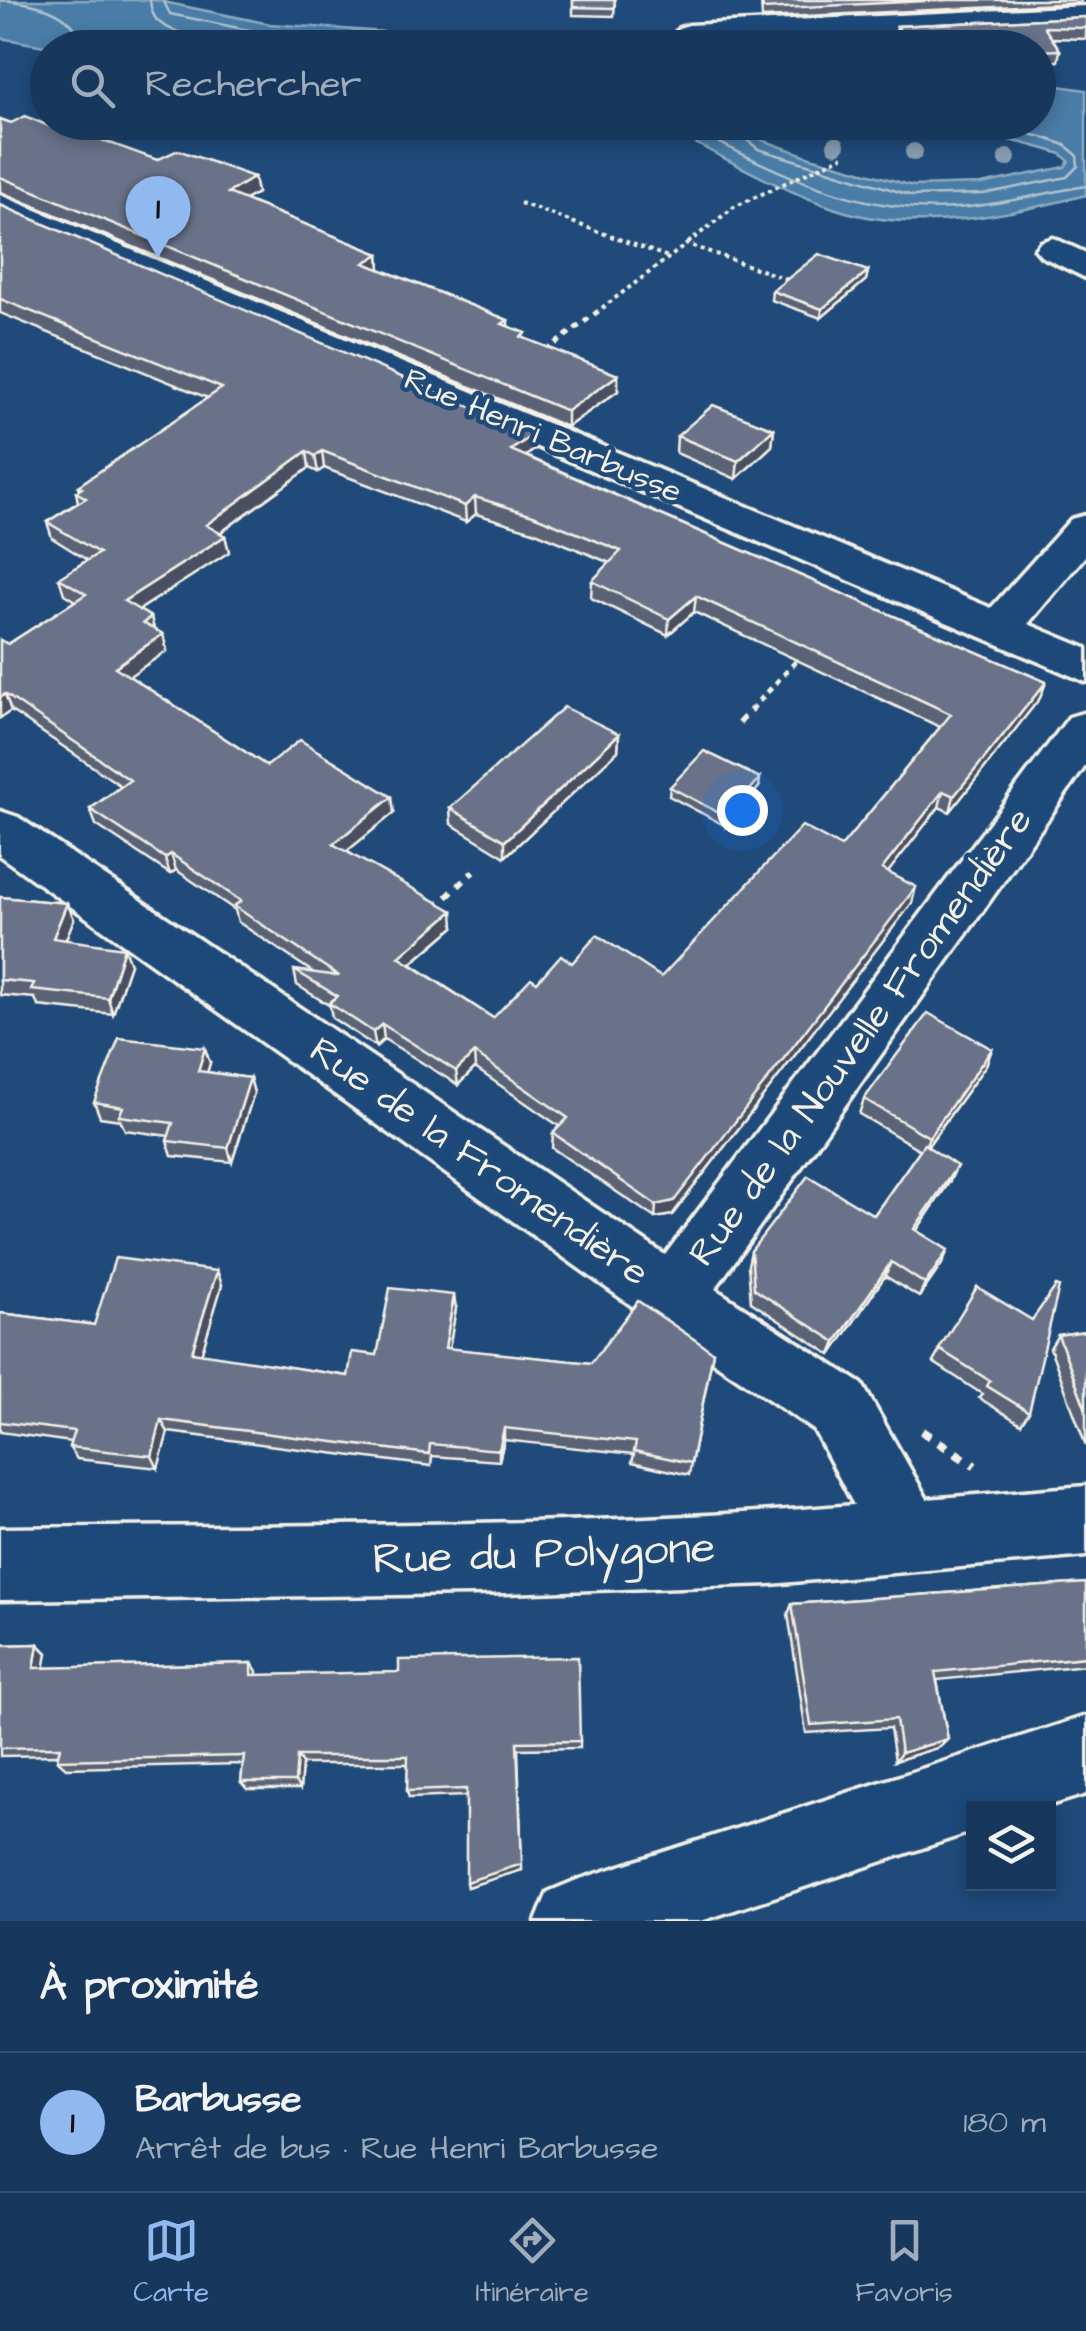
<!DOCTYPE html>
<html lang="fr">
<head>
<meta charset="utf-8">
<style>
  :root { --surface:#17385c; --page:#244365; --text:#f1f3f6; --muted:#9eacbb; --line:#365272; --accent:#90b9f0 }
  body { margin:0; font-family:"Architects Daughter",sans-serif; background:var(--page); color:var(--text) }
  .controls { position:absolute; right:30px; bottom:30px; display:grid; overflow:hidden; border-radius:0px; box-shadow:0 5px 15px #0003 }
  .controls button { width:90px; height:90px; display:grid; place-items:center; padding:0; border:0; border-bottom:2px solid var(--line); background:var(--surface); color:var(--text); font:50px sans-serif }
  .you { position:absolute; left:742px; top:810px; width:35px; height:35px; margin:-25px; border:8px solid #fff; border-radius:50%; background:#1a73e8; box-shadow:0 0 0 15px #1a73e833 }
  .badge { display:grid; place-items:center; width:65px; height:65px; border-radius:50%; background:var(--accent); color:#111; font-size:32px; font-weight:700 }
  .pin { position:absolute; translate:-50% -82px; filter:drop-shadow(0 2px 5px #0008) }
  .pin::after { content:''; position:absolute; top:52px; width:35px; height:30px; background:inherit; clip-path:polygon(0 0,100% 0,50% 100%) }
  .list { margin:0; padding:0; list-style:none }
  h2 { display:flex; justify-content:space-between; align-items:center; height:130px; margin:0; padding:0 40px; font-size:42px }
  h2 small { font-size:32px; font-weight:400; color:var(--muted) }
  .list li { display:grid; grid-template-columns:65px 1fr auto; gap:30px; align-items:center; box-sizing:border-box; height:140px; padding:0 40px; border-top:2px solid var(--line) }
  .list b { display:block; font-size:38px; white-space:nowrap }
  .list p { margin:0; font-size:32px; white-space:nowrap; color:var(--muted) }
  .list em { font-size:32px; font-style:normal; color:var(--muted) }
  .icon { flex:none; width:55px; height:55px; fill:none; stroke:currentColor; stroke-width:2; stroke-linecap:round; stroke-linejoin:round }
  .map { position:relative; flex:none; width:1086px; height:1921px; overflow:hidden }
  .search { position:absolute; background:var(--surface); box-shadow:0 5px 15px #0003; left:30px; right:30px; top:30px; height:110px; display:flex; align-items:center; gap:25px; box-sizing:border-box; padding:0 35px; border-radius:55px; color:var(--muted); font-size:38px }
  .sheet { height:270px; background:var(--surface) }
  nav { display:flex; justify-content:space-around; align-items:center; box-sizing:border-box; height:140px; border-top:2px solid var(--line); background:var(--surface); font-size:28px; color:var(--muted) }
  nav a { display:grid; justify-items:center; gap:5px }
  nav .on { color:var(--accent) }
  .map>svg:first-child { display:block }
  .water { fill:#497ca6; stroke:#8dabc0; stroke-width:2.5 }
  .lines { fill:none; stroke-linecap:round; stroke-linejoin:round }
  .shore { stroke:#b0c2ce; stroke-width:2.5 }
  .minor-casing { stroke:#f4f1e8; stroke-width:7 }
  .path-far3 { stroke:#f4f1e8; stroke-width:4; stroke-dasharray:4 4; stroke-linecap:butt }
  .path-far2 { stroke:#f4f1e8; stroke-width:5; stroke-dasharray:6 6; stroke-linecap:butt }
  .path-far1 { stroke:#f4f1e8; stroke-width:6; stroke-dasharray:8 8; stroke-linecap:butt }
  .path { stroke:#f4f1e8; stroke-width:9; stroke-dasharray:10 10; stroke-linecap:butt }
  .minor { fill:#1f4a7a; fill-rule:evenodd }
  .tree { fill:#869caf }
  .wall { fill:#5a6276; stroke:#f4f1e8; stroke-width:2.5; fill-rule:evenodd }
  .shaded-wall { fill:#4a5060; stroke:#f4f1e8; stroke-width:2.5 }
  .building { fill:#697289; stroke:#f4f1e8; stroke-width:2.5; fill-rule:evenodd }
  .labels { text-anchor:middle; dominant-baseline:central; stroke-width:9; stroke-linejoin:round; paint-order:stroke }
  .far-street-label { font-size:32px; fill:#f4f1e8; stroke:#1f4a7a }
  .street-label { font-size:38px; fill:#f4f1e8; stroke:#1f4a7a }
  .near-street-label { font-size:45px; fill:#f4f1e8; stroke:#1f4a7a }
</style>
</head>
<body>
<div class="map">
<svg width="1086" height="1921" viewBox="0 0 1086 1921">
  <rect width="100%" height="100%" fill="#1f4a7a"/>
  <filter id="ink" filterUnits="userSpaceOnUse"><feTurbulence type="fractalNoise" baseFrequency=".01" numOctaves="2"/><feDisplacementMap in="SourceGraphic" scale="20" xChannelSelector="R" yChannelSelector="G"/><feConvolveMatrix kernelMatrix="1 2 1 2 8 2 1 2 1" color-interpolation-filters="sRGB"/></filter>
  <g filter="url(#ink)">
    <!-- water -->
    <g class="water">
      <polygon points="0,0 154,0 270,24 603,47 50,47 0,38"/>
      <path d="M 1039,83 L 1086,90 L 1086,195 C 1009,215 914,235 836,209 C 774,188 715,152 656,123 L 838,123 L 764,124 L 754,132 L 762,140 L 807,156 L 913,186 L 981,184 L 1065,167 L 1069,161 L 1061,154 C 1006,136 951,129 893,123 L 1038,122 Z"/>
    </g>
    <g class="lines">
      <!-- shore -->
      <g class="shore">
        <path d="M 0,0 C 36,3 73,9 85,48"/>
        <path d="M 150,0 C 151,8 152,16 159,22 C 183,42 254,45 286,48"/>
        <polyline points="163,0 170,14 268,34 423,48"/>
        <path d="M 679,122 C 769,168 852,215 956,208 C 1001,205 1042,193 1086,186"/>
        <polyline points="747,122 746,139 758,149 913,196 983,194 1067,177 1078,166 1077,155 1065,145 1042,137 979,122"/>
      </g>
      <!-- minor casing -->
      <g class="minor-casing">
        <g id="minor">
          <polygon points="1086,6 1086,24 689,43 679,40 675,34 679,28 689,25"/>
          <polygon points="0,195 991,608 1071,519 1086,515 1086,555 1028,624 1086,648 1086,682 0,217"/>
          <polygon points="1053,238 1086,253 1086,278 1041,256 1035,249 1041,242"/>
          <path d="M 1086,712 L 1086,765 L 715,1289 L 862,1384 L 927,1499 L 1086,1486 L 1086,1556 L 770,1584 L 474,1594 L 0,1600 L 0,1528 C 284,1524 570,1529 854,1505 L 814,1430 L 649,1318 L 0,856 L 0,811 L 18,817 L 665,1255 L 1069,717 Z"/>
          <polygon points="1086,1716 1086,1794 1041,1808 974,1808 974,1831 701,1921 536,1921 548,1892 577,1880"/>
        </g>
      </g>
      <!-- path-far3 -->
      <g class="path-far3">
        <polyline points="520,203 668,257"/>
        <polyline points="688,243 734,207 843,156"/>
        <polyline points="602,308 687,244 795,282"/>
      </g>
      <!-- path-far2 -->
      <g class="path-far2">
        <polyline points="546,351 605,306"/>
        <polyline points="751,710 800,657"/>
      </g>
      <!-- path-far1 -->
      <g class="path-far1">
        <polyline points="739,723 753,708"/>
        <polyline points="435,908 474,871"/>
      </g>
      <!-- path -->
      <polyline class="path" points="922,1431 975,1466"/>
      <!-- minor -->
      <use href="#minor" class="minor"/>
    </g>
    <!-- trees -->
    <g class="tree">
      <circle cx="836" cy="145" r="9"/>
      <circle cx="914" cy="152" r="9"/>
      <circle cx="1007" cy="158" r="9"/>
    </g>
    <!-- wall -->
    <g class="wall">
      <polygon points="573,0 615,0 614,16 573,15"/>
      <polygon points="761,0 1081,0 1080,3 762,18"/>
      <polygon points="1086,17 1086,39 1052,38 1060,50 1058,61 1038,62 1038,48 946,44 901,46 895,37 897,26"/>
      <polygon points="0,119 11,123 56,129 157,160 254,177 257,193 245,200 379,254 380,269 508,320 508,326 526,339 618,375 618,391 567,427 1,192 0,192"/>
      <path d="M 0,205 L 534,450 L 526,456 L 1046,682 L 1040,698 L 950,812 L 939,807 L 888,872 L 912,903 L 672,1215 L 655,1218 L 552,1148 L 553,1133 L 559,1126 L 475,1068 L 458,1085 L 384,1039 L 376,1047 L 332,1018 L 330,1006 L 297,985 L 294,970 L 314,973 L 238,922 L 235,910 L 176,870 L 170,874 L 96,825 L 90,809 L 121,786 L 11,711 L 0,718 L 0,640 L 8,644 L 75,601 L 64,594 L 59,578 L 87,560 L 52,538 L 47,522 L 78,502 L 76,492 L 79,490 L 78,486 L 208,398 L 0,313 ZM 309,468 L 318,472 L 324,468 L 466,522 L 476,514 L 533,531 L 610,563 L 592,581 L 591,598 L 668,635 L 694,612 L 940,727 L 841,847 L 661,977 L 572,963 L 537,982 L 493,1018 L 411,964 L 454,927 L 347,851 L 394,813 L 267,766 L 129,676 L 167,651 L 163,634 L 154,629 L 151,617 L 139,610 L 229,552 L 225,536 L 220,533 Z"/>
      <polygon points="868,271 866,280 821,318 771,300 772,291"/>
      <polygon points="774,429 772,446 736,479 676,453 677,436"/>
      <polygon points="619,734 618,751 505,857 451,824 450,808"/>
      <polygon points="670,787 759,787 726,826 669,796"/>
      <polygon points="0,897 67,903 74,919 65,940 130,964 113,1014 38,1006 35,998 0,995"/>
      <polygon points="992,1049 986,1065 928,1146 950,1181 917,1230 942,1264 919,1297 885,1276 831,1355 751,1302 748,1265 751,1251 874,1215 920,1150 859,1114 864,1099"/>
      <polygon points="210,1063 207,1072 250,1078 254,1093 232,1162 172,1156 167,1141 169,1136 125,1130 120,1120 100,1117 94,1102"/>
      <polygon points="217,1271 222,1285 201,1354 348,1376 377,1355 456,1308 449,1349 591,1363 713,1352 689,1475 632,1462 634,1454 504,1440 499,1461 432,1456 431,1466 168,1432 158,1468 77,1459 69,1447 71,1442 0,1432 0,1313 94,1325"/>
      <polygon points="977,1287 1029,1412 1021,1424 979,1398 982,1394 933,1362"/>
      <polygon points="1086,1331 1086,1446 1050,1348 1058,1335"/>
      <polygon points="1086,1583 1086,1665 937,1680 948,1739 940,1747 895,1761 890,1728 806,1733 788,1614 792,1604"/>
      <polygon points="38,1644 47,1653 44,1668 252,1663 257,1671 257,1675 580,1741 580,1748 518,1749 522,1870 467,1887 466,1796 409,1798 407,1791 408,1764 302,1764 300,1789 247,1789 241,1782 243,1764 66,1768 57,1760 58,1755 0,1756 0,1645"/>
    </g>
    <!-- shaded-wall -->
    <g class="shaded-wall">
      <polygon points="254,177 257,193 231,208 228,193"/>
      <polygon points="379,254 380,270 364,263"/>
      <polygon points="868,271 866,280 821,318 822,309"/>
      <polygon points="618,375 618,391 567,427 567,411"/>
      <polygon points="774,429 772,446 736,479 738,461"/>
      <polygon points="534,434 534,450 512,466 511,450"/>
      <polygon points="307,451 309,468 209,541 206,525"/>
      <polygon points="322,451 324,468 318,472 315,456"/>
      <polygon points="475,497 476,514 466,522 465,506"/>
      <polygon points="225,536 229,552 128,617 124,601"/>
      <polygon points="696,596 694,612 668,635 669,619"/>
      <polygon points="151,617 155,634 143,623"/>
      <polygon points="163,634 167,651 119,683 115,667"/>
      <polygon points="1046,682 1040,698 950,812 954,796"/>
      <polygon points="5,694 11,711 0,718 0,698"/>
      <polygon points="619,734 618,751 505,857 505,841"/>
      <polygon points="760,778 759,787 726,826 727,817"/>
      <polygon points="943,791 939,807 878,885 882,869"/>
      <polygon points="392,797 394,813 336,860 333,844"/>
      <polygon points="171,854 176,870 170,874 165,858"/>
      <polygon points="916,887 912,903 672,1215 655,1218 656,1205"/>
      <polygon points="67,903 74,919 60,954 53,938"/>
      <polygon points="453,911 454,927 401,972 399,957"/>
      <polygon points="124,948 130,964 113,1014 108,998"/>
      <polygon points="382,1024 384,1039 376,1047 373,1032"/>
      <polygon points="205,1048 210,1063 203,1086 198,1071"/>
      <polygon points="992,1049 986,1065 923,1152 929,1137"/>
      <polygon points="474,1053 475,1068 458,1085 456,1071"/>
      <polygon points="250,1078 254,1093 232,1162 228,1148"/>
      <polygon points="957,1166 950,1181 908,1243 914,1229"/>
      <polygon points="948,1250 942,1264 919,1297 925,1284"/>
      <polygon points="891,1262 885,1276 831,1355 836,1342"/>
      <polygon points="217,1271 222,1285 198,1365 192,1352"/>
      <polygon points="454,1295 456,1308 447,1361 445,1348"/>
      <polygon points="161,1420 168,1432 158,1468 152,1456"/>
      <polygon points="504,1428 504,1440 499,1461 499,1450"/>
      <polygon points="38,1644 47,1653 43,1677 34,1668"/>
      <polygon points="948,1739 940,1747 895,1761 901,1753"/>
      <polygon points="517,1742 522,1870 467,1887 466,1882"/>
      <polygon points="297,1756 302,1764 300,1789 295,1782"/>
    </g>
    <!-- building -->
    <g class="building">
      <polygon points="573,0 615,0 614,8 573,7"/>
      <polygon points="762,0 946,0 763,9"/>
      <polygon points="1086,17 1086,28 1044,27 1060,50 1038,51 1038,48 944,48 950,33 903,35 897,26"/>
      <polygon points="25,116 56,129 63,126 157,160 178,150 254,177 228,193 379,254 364,263 508,320 502,324 526,333 521,337 618,375 567,411 0,177 0,119 11,123"/>
      <path d="M 0,205 L 534,434 L 511,450 L 1046,682 L 954,796 L 943,791 L 882,869 L 916,887 L 674,1201 L 656,1205 L 553,1133 L 568,1118 L 474,1053 L 456,1071 L 382,1024 L 373,1032 L 329,1003 L 337,996 L 294,970 L 339,976 L 234,906 L 241,901 L 171,854 L 165,858 L 90,809 L 130,780 L 5,694 L 0,698 L 0,640 L 8,644 L 86,594 L 59,578 L 99,553 L 47,522 L 86,498 L 76,492 L 82,488 L 78,486 L 222,388 L 0,299 ZM 307,451 L 315,456 L 322,451 L 465,506 L 475,497 L 533,515 L 621,551 L 592,581 L 669,619 L 696,596 L 951,714 L 841,847 L 802,826 L 661,977 L 597,935 L 572,963 L 561,955 L 537,982 L 531,978 L 493,1018 L 399,957 L 453,911 L 333,844 L 392,797 L 300,740 L 267,766 L 115,667 L 163,634 L 143,623 L 151,617 L 124,601 L 225,536 L 206,525 Z"/>
      <polygon points="819,254 868,271 822,309 772,291"/>
      <polygon points="713,405 774,429 738,461 677,436"/>
      <polygon points="564,707 619,734 505,841 450,808"/>
      <polygon points="704,751 760,778 727,817 670,787"/>
      <polygon points="0,897 67,903 53,938 124,948 108,998 31,990 34,983 0,980"/>
      <polygon points="928,1013 992,1049 929,1137 864,1099"/>
      <polygon points="119,1038 205,1048 198,1071 250,1078 228,1148 167,1141 173,1123 119,1116 123,1107 94,1102"/>
      <polygon points="924,1144 957,1166 914,1229 948,1250 925,1284 891,1262 836,1342 754,1289 751,1251 808,1176 874,1215"/>
      <polygon points="115,1258 217,1271 192,1352 348,1376 352,1352 377,1355 390,1288 454,1295 445,1348 591,1363 638,1301 713,1352 691,1463 634,1451 636,1442 504,1428 499,1450 430,1444 429,1454 161,1420 152,1456 69,1447 74,1431 0,1422 0,1313 94,1325"/>
      <polygon points="1056,1286 1059,1287 1029,1412 987,1386 990,1381 939,1349 977,1287 1032,1320"/>
      <polygon points="1086,1331 1086,1410 1058,1335"/>
      <polygon points="1086,1583 1086,1657 935,1672 948,1739 901,1753 896,1719 811,1725 792,1604"/>
      <polygon points="38,1644 34,1668 252,1663 252,1675 399,1672 399,1660 578,1657 580,1741 517,1742 522,1864 466,1882 466,1789 407,1791 408,1756 297,1756 295,1782 241,1782 244,1756 57,1760 60,1747 0,1748 0,1645"/>
    </g>
  </g>
  <g class="labels">
    <!-- far-street labels -->
    <g class="far-street-label">
      <text transform="translate(543 436) rotate(23)">Rue Henri Barbusse</text>
    </g>
    <!-- street labels -->
    <g class="street-label">
      <text transform="translate(861 1037) rotate(-54)">Rue de la Nouvelle Fromendière</text>
      <text transform="translate(479 1162) rotate(35)">Rue de la Fromendière</text>
    </g>
    <!-- near-street labels -->
    <g class="near-street-label">
      <text transform="translate(544 1554) rotate(-2)">Rue du Polygone</text>
    </g>
  </g>
</svg>
<div class="controls">
<button><svg class="icon" aria-label="layers" viewBox="0 0 24 24"><path d="M12 4l9 5-9 5-9-5zM3 14l9 5 9-5"/></svg></button>
</div>
<div class="you"></div>
<div class="pin badge" style="left:158px;top:258px">1</div>
<div class="search"><svg class="icon" aria-label="search" viewBox="0 0 24 24"><circle cx="10" cy="10" r="6"/><path d="M15 15l6 6"/></svg>Rechercher</div>
</div>
<section class="sheet">
<h2>À proximité<small></small></h2>
<ul class="list">
<li><span class="badge">1</span><div><b>Barbusse</b><p>Arrêt de bus · Rue Henri Barbusse</p></div><em>180 m</em></li>
</ul>
</section>
<nav>
<a class="on"><svg class="icon" aria-label="map" viewBox="0 0 24 24"><path d="M3 6l6-2 6 2 6-2v14l-6 2-6-2-6 2zM9 4v14M15 6v14"/></svg>Carte</a>
<a><svg class="icon" aria-label="directions" viewBox="0 0 24 24"><path d="M12 3l9 9-9 9-9-9zM9 14v-3h6M13 9l2 2-2 2"/></svg>Itinéraire</a>
<a><svg class="icon" aria-label="saved" viewBox="0 0 24 24"><path d="M7 4h10v16l-5-4-5 4z"/></svg>Favoris</a>
</nav>
</body>
</html>
